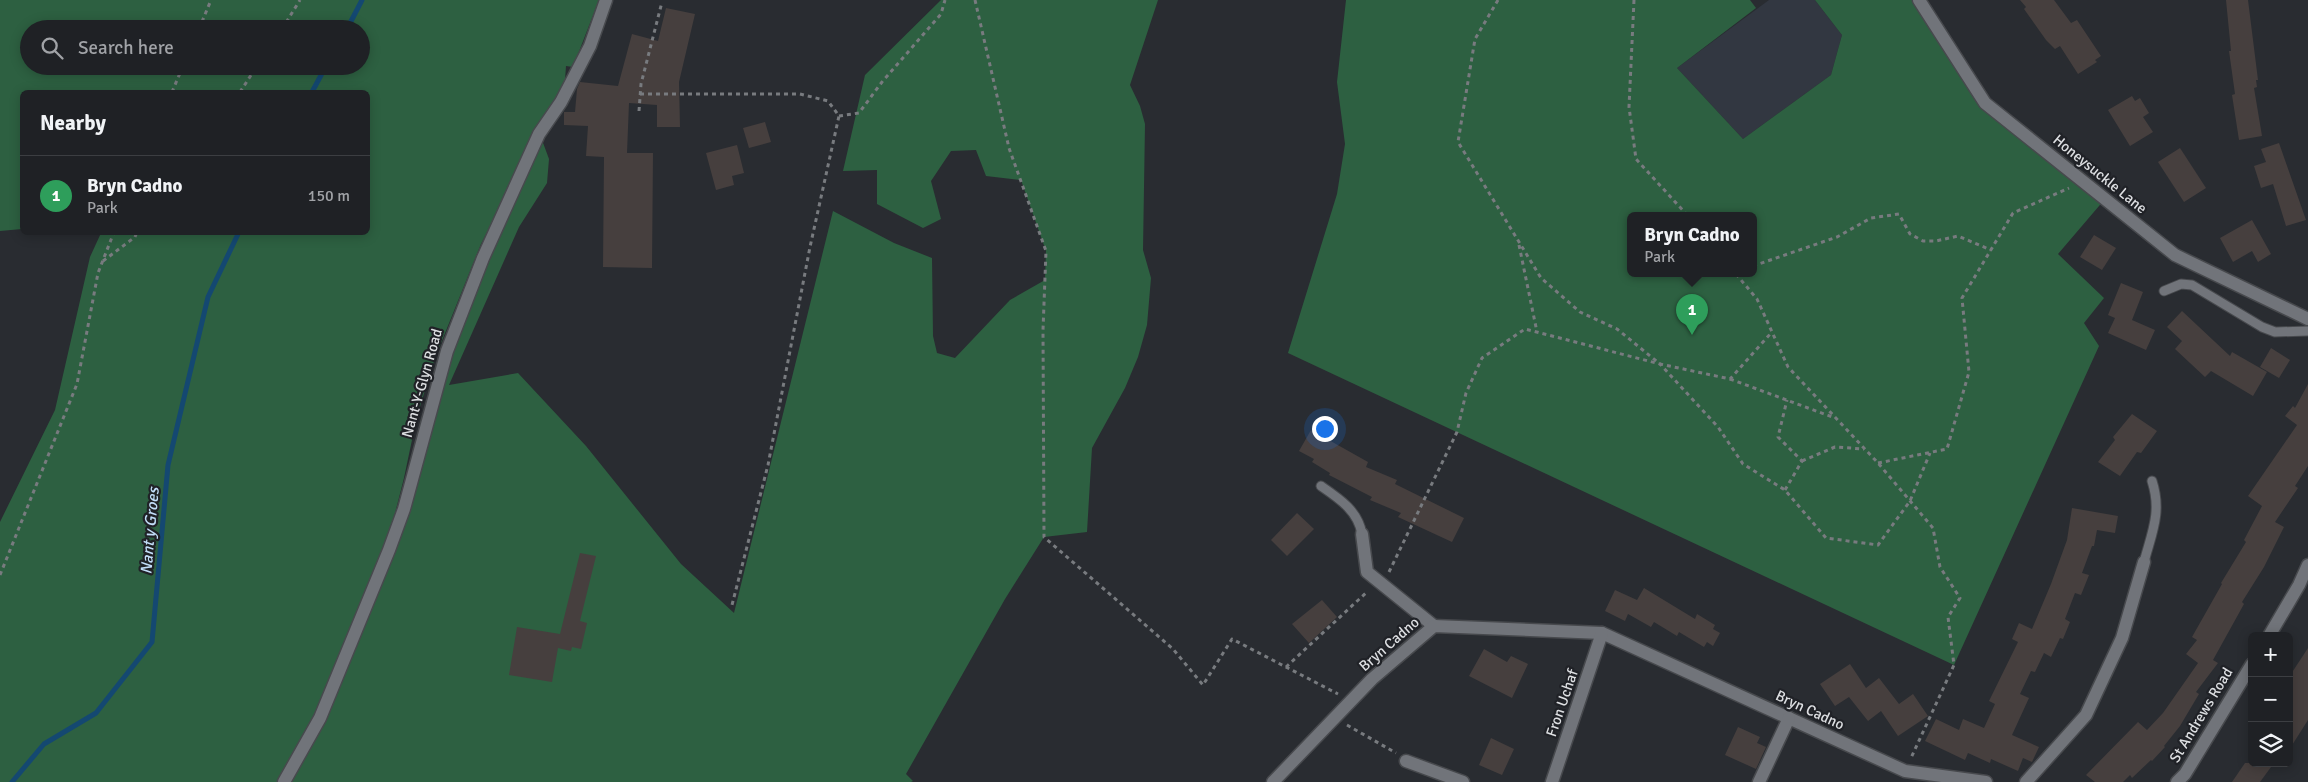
<!DOCTYPE html>
<html lang="en">
<head>
<meta charset="utf-8">
<style>
  :root { --surface:#1f2125; --page:#27292d; --text:#f1f3f6; --muted:#a1a3a7; --line:#3c3e42; --accent:#2563eb }
  body { margin:0; font-family:Signika,sans-serif; background:var(--page); color:var(--text) }
  .controls { position:absolute; right:15px; bottom:15px; display:grid; overflow:hidden; border-radius:8px; box-shadow:0 2px 12px #0003 }
  .controls button { width:45px; height:45px; display:grid; place-items:center; padding:0; border:0; border-bottom:1px solid var(--line); background:var(--surface); color:var(--text); font:25px sans-serif }
  .you { position:absolute; left:1324px; top:428px; width:18px; height:18px; margin:-12px; border:4px solid #fff; border-radius:50%; background:#1a73e8; box-shadow:0 0 0 8px #1a73e833 }
  .badge { display:grid; place-items:center; width:32px; height:32px; border-radius:50%; background:var(--accent); color:#fff; font-size:16px; font-weight:700 }
  .pin { position:absolute; translate:-50% -41px; filter:drop-shadow(0 1px 2px #0008) }
  .pin::after { content:''; position:absolute; top:26px; width:18px; height:15px; background:inherit; clip-path:polygon(0 0,100% 0,50% 100%) }
  .popup { position:absolute; left:1627px; top:212px; width:130px; height:65px; box-sizing:border-box; display:grid; place-content:center; border-radius:8px; background:var(--surface); filter:drop-shadow(0 1px 4px #0005); font-size:16px; white-space:nowrap; color:var(--muted) }
  .popup b { font-size:19px; color:var(--text) }
  .popup::after { content:''; position:absolute; left:50%; top:100%; margin-left:-10px; border:10px solid transparent; border-top-color:var(--surface) }
  .list { margin:0; padding:0; list-style:none }
  h2 { display:flex; justify-content:space-between; align-items:center; height:65px; margin:0; padding:0 20px; font-size:21px }
  h2 small { font-size:16px; font-weight:400; color:var(--muted) }
  .list li { display:grid; grid-template-columns:32px 1fr auto; gap:15px; align-items:center; box-sizing:border-box; height:80px; padding:0 20px; border-top:1px solid var(--line) }
  .list b { display:block; font-size:19px; white-space:nowrap }
  .list p { margin:0; font-size:16px; white-space:nowrap; color:var(--muted) }
  .list em { font-size:16px; font-style:normal; color:var(--muted) }
  .icon { flex:none; width:28px; height:28px; fill:none; stroke:currentColor; stroke-width:2; stroke-linecap:round; stroke-linejoin:round }
  .map { position:relative; flex:none; width:2308px; height:782px; overflow:hidden }
  .search { position:absolute; background:var(--surface); box-shadow:0 2px 12px #0003; left:20px; top:20px; width:350px; height:55px; display:flex; align-items:center; gap:12px; box-sizing:border-box; padding:0 18px; border-radius:28px; color:var(--muted); font-size:19px }
  .panel { position:absolute; background:var(--surface); box-shadow:0 2px 12px #0003; left:20px; top:90px; width:350px; height:145px; border-radius:8px }
  .map>svg:first-child { display:block }
  .built { fill:#323741 }
  .green { fill:#2d6041; fill-rule:evenodd }
  .lines { fill:none; stroke-linecap:round; stroke-linejoin:round }
  .stream { stroke:#144871; stroke-width:5 }
  .building { fill:#463f3e }
  .service-casing { stroke:#47494d; stroke-width:11 }
  .minor-casing { stroke:#47494d; stroke-width:15 }
  .path { stroke:#787b7f; stroke-width:3; stroke-dasharray:4 4; stroke-linecap:butt }
  .service { stroke:#71747a; stroke-width:9 }
  .minor { stroke:#71747a; stroke-width:12 }
  .labels { text-anchor:middle; dominant-baseline:central; stroke-width:4.5; stroke-linejoin:round; paint-order:stroke }
  .street-label { font-size:15px; fill:#dddfe2; stroke:#202227 }
  .water-label { font-size:16px; font-style:italic; fill:#c2def9; stroke:#202227 }
</style>
</head>
<body>
<div class="map">
<svg width="2308" height="782" viewBox="0 0 2308 782">
  <rect width="100%" height="100%" fill="#292c31"/>
  <!-- built -->
  <polygon class="built" points="1769,0 1815,0 1842,35 1831,75 1743,139 1677,68"/>
  <!-- green -->
  <g class="green">
    <path d="M 0,0 L 599,0 L 573,67 L 566,66 L 565,80 L 481,244 L 435,358 L 417,416 L 404,478 L 386,549 L 477,284 L 542,140 L 549,159 L 547,183 L 519,227 L 449,385 L 518,373 L 586,446 L 681,564 L 734,613 L 833,211 L 894,243 L 932,258 L 933,336 L 937,353 L 955,358 L 1010,300 L 1045,280 L 1046,251 L 1021,180 L 986,176 L 976,150 L 951,151 L 931,181 L 941,219 L 923,228 L 877,204 L 877,170 L 843,171 L 865,75 L 941,0 L 1158,0 L 1130,85 L 1140,106 L 1145,124 L 1143,250 L 1151,278 L 1147,325 L 1138,357 L 1125,388 L 1092,448 L 1087,532 L 1044,537 L 1005,599 L 906,774 L 913,781 L 911,782 L 0,782 L 0,522 L 55,410 L 90,257 L 101,233 L 368,232 L 368,92 L 22,92 L 22,229 L 0,231 ZM 29,29 L 361,29 L 361,66 L 29,66 Z"/>
    <path d="M 1346,0 L 1750,0 L 1756,8 L 1677,68 L 1743,139 L 1831,75 L 1842,35 L 1815,0 L 1919,0 L 1985,103 L 2105,199 L 2058,254 L 2104,298 L 2084,323 L 2099,346 L 1954,665 L 1288,353 L 1337,194 L 1345,144 L 1337,82 ZM 1631,216 L 1753,216 L 1753,274 L 1631,274 Z"/>
  </g>
  <g class="lines">
    <!-- stream -->
    <g class="stream">
      <polyline points="347,29 362,0"/>
      <polyline points="312,92 326,66"/>
      <polyline points="12,782 44,744 96,713 152,642 168,465 208,297 239,232"/>
    </g>
  </g>
  <!-- building -->
  <g class="building">
    <polygon points="2020,0 2054,0 2071,23 2077,20 2101,56 2095,60 2097,62 2078,74 2060,46 2055,49 2046,40 2024,9 2026,7"/>
    <polygon points="2226,0 2248,0 2258,80 2256,80 2257,87 2254,88 2262,136 2239,140 2232,95 2235,94 2229,51 2231,51"/>
    <polygon points="666,8 695,14 679,82 680,127 657,127 657,105 629,103 627,153 653,153 652,268 603,267 604,157 586,156 588,126 564,125 564,112 575,112 577,89 580,82 618,86 632,34 658,41"/>
    <polygon points="2132,96 2135,101 2140,98 2149,113 2143,117 2153,132 2130,146 2108,110"/>
    <polygon points="765,122 771,142 749,148 743,128"/>
    <polygon points="2279,143 2306,220 2286,226 2273,184 2261,188 2254,166 2266,162 2261,149"/>
    <polygon points="737,145 744,173 732,176 734,185 716,190 706,153"/>
    <polygon points="2180,148 2206,188 2184,202 2158,162"/>
    <polygon points="2252,220 2271,254 2258,262 2252,251 2233,262 2220,238"/>
    <polygon points="2094,235 2116,248 2102,270 2080,257"/>
    <polygon points="2121,283 2143,292 2132,320 2155,330 2146,350 2108,333 2115,318 2108,315"/>
    <polygon points="2182,311 2230,356 2232,352 2267,372 2253,396 2211,371 2205,377 2175,349 2182,341 2167,327"/>
    <polygon points="2271,348 2290,360 2279,378 2260,367"/>
    <polygon points="2308,384 2308,466 2295,486 2298,488 2275,522 2284,527 2264,567 2242,602 2244,604 2213,660 2218,663 2196,692 2199,694 2180,726 2164,746 2165,747 2152,761 2151,760 2132,778 2130,775 2123,782 2095,782 2086,775 2138,722 2147,730 2163,713 2198,663 2186,654 2197,640 2192,637 2222,584 2221,583 2246,542 2244,540 2262,506 2248,496 2297,425 2285,416 2293,406 2295,408"/>
    <polygon points="2132,414 2157,431 2141,453 2137,452 2120,476 2098,462 2115,440 2113,437"/>
    <polygon points="1311,430 1368,462 1366,467 1397,480 1395,484 1464,518 1452,542 1398,517 1401,513 1370,500 1372,497 1329,475 1330,473 1312,462 1314,459 1299,451"/>
    <polygon points="2072,508 2118,516 2115,533 2097,530 2094,546 2092,546 2082,573 2089,575 2081,595 2075,593 2065,619 2070,622 2063,639 2060,638 2051,657 2044,653 2035,672 2031,671 2020,694 2029,698 2012,735 2039,747 2032,762 2023,758 2018,771 1991,759 1990,763 1968,753 1965,760 1925,741 1936,719 1959,730 1963,719 1984,728 1995,704 1989,701 2018,642 2012,639 2019,623 2032,629 2051,584 2067,540"/>
    <polygon points="1297,513 1314,529 1287,556 1271,540"/>
    <polygon points="580,553 596,556 580,621 587,623 581,649 572,647 571,651 558,648 552,682 509,675 517,627 560,634"/>
    <polygon points="1644,588 1695,619 1697,614 1715,625 1713,629 1720,633 1713,646 1707,642 1704,647 1679,632 1677,636 1654,622 1651,627 1628,614 1625,621 1605,611 1615,590 1637,600"/>
    <polygon points="1322,600 1337,617 1309,643 1292,624"/>
    <polygon points="2308,648 2308,720 2289,750 2289,677"/>
    <polygon points="1484,649 1507,662 1511,656 1528,664 1512,698 1469,676"/>
    <polygon points="1850,664 1866,688 1879,678 1899,704 1913,694 1928,716 1898,736 1881,711 1868,721 1849,697 1835,706 1820,684"/>
    <polygon points="1738,727 1760,737 1757,743 1766,747 1756,769 1725,755"/>
    <polygon points="1491,738 1514,749 1502,775 1479,765"/>
    <polygon points="2245,763 2274,763 2260,782 2232,782"/>
  </g>
  <g class="lines">
    <!-- service casing -->
    <g class="service-casing">
      <g id="service">
        <polyline points="2164,291 2181,284 2192,285 2262,327 2275,332 2308,331"/>
        <path d="M 1321,486 C 1340,499 1358,511 1362,534"/>
        <path d="M 2144,562 C 2152,532 2162,512 2152,481"/>
      </g>
    </g>
    <!-- minor casing -->
    <g class="minor-casing">
      <g id="minor">
        <polyline points="1919,0 1985,103 2175,255 2308,319"/>
        <polyline points="1362,534 1367,572 1434,626"/>
        <polyline points="2269,636 2299,585 2308,565"/>
        <polyline points="1406,761 1463,782"/>
        <polyline points="284,782 320,718 389,550 404,509 447,351 483,258 539,134 561,102 590,46 606,0"/>
        <polyline points="1273,782 1372,679 1434,626 1602,633 1905,771 1986,782"/>
        <polyline points="1552,782 1602,633"/>
        <polyline points="1759,782 1789,718"/>
        <polyline points="2026,782 2086,715 2122,638 2144,562"/>
        <polyline points="2177,782 2185,774 2252,664"/>
      </g>
    </g>
    <!-- path -->
    <g class="path">
      <polyline points="975,0 1009,148 1046,251 1043,330 1044,537 1173,649 1203,685 1232,639 1338,694"/>
      <polyline points="1498,0 1475,39 1458,142 1541,278 1580,312 1617,329 1660,364 1730,379 1772,332"/>
      <polyline points="1634,0 1629,107 1636,159 1688,216"/>
      <polyline points="199,29 211,0"/>
      <polyline points="282,29 300,0"/>
      <polyline points="172,92 183,66"/>
      <polyline points="240,92 257,66"/>
      <polyline points="640,94 800,94 828,101 839,116 810,247 768,465 732,605"/>
      <polyline points="639,111 641,84 662,2"/>
      <polyline points="839,116 859,113 882,82 941,14 945,0"/>
      <polyline points="1519,245 1537,332"/>
      <polyline points="103,261 135,237 137,232"/>
      <polyline points="1753,266 1837,237 1871,218 1899,214 1910,234 1923,241 1936,241 1958,236 1991,250"/>
      <polyline points="1736,274 1757,299 1788,367 1878,463 1933,528 1940,567 1960,598 1948,617 1954,665 1911,758"/>
      <polyline points="1730,379 1835,418"/>
      <polyline points="1802,461 1835,447 1864,449"/>
      <polyline points="1878,463 1947,449 1969,372 1962,298 2013,213 2069,188"/>
      <polyline points="1785,490 1802,461 1778,437 1787,400"/>
      <polyline points="1389,572 1457,432 1466,393 1482,358 1525,329 1660,364 1718,427 1743,464 1785,490 1826,538 1878,545 1910,501 1930,453"/>
      <polyline points="0,575 77,384 98,273 114,232"/>
      <polyline points="1286,667 1368,591"/>
      <polyline points="1347,725 1396,753"/>
    </g>
    <!-- service -->
    <use href="#service" class="service"/>
    <!-- minor -->
    <use href="#minor" class="minor"/>
  </g>
  <g class="labels">
    <!-- street labels -->
    <g class="street-label">
      <text transform="translate(2100 174) rotate(39)">Honeysuckle Lane</text>
      <text transform="translate(422 383) rotate(-74)">Nant-Y-Glyn Road</text>
      <text transform="translate(1389 644) rotate(-41)">Bryn Cadno</text>
      <text transform="translate(1562 703) rotate(-71)">Fron Uchaf</text>
      <text transform="translate(1810 710) rotate(25)">Bryn Cadno</text>
      <text transform="translate(2201 715) rotate(-59)">St Andrews Road</text>
    </g>
    <!-- water labels -->
    <g class="water-label">
      <text transform="translate(150 531) rotate(-85)">Nant y Groes</text>
    </g>
  </g>
</svg>
<div class="controls">
<button>+</button>
<button>−</button>
<button><svg class="icon" aria-label="layers" viewBox="0 0 24 24"><path d="M12 4l9 5-9 5-9-5zM3 14l9 5 9-5"/></svg></button>
</div>
<div class="you"></div>
<div class="pin badge" style="left:1692px;top:335px;background:#2e9e5b">1</div>
<div class="popup"><b>Bryn Cadno</b>Park</div>
<div class="search"><svg class="icon" aria-label="search" viewBox="0 0 24 24"><circle cx="10" cy="10" r="6"/><path d="M15 15l6 6"/></svg>Search here</div>
<section class="panel">
<h2>Nearby<small></small></h2>
<ul class="list">
<li><span class="badge" style="background:#2e9e5b">1</span><div><b>Bryn Cadno</b><p>Park</p></div><em>150 m</em></li>
</ul>
</section>
</div>
</body>
</html>
